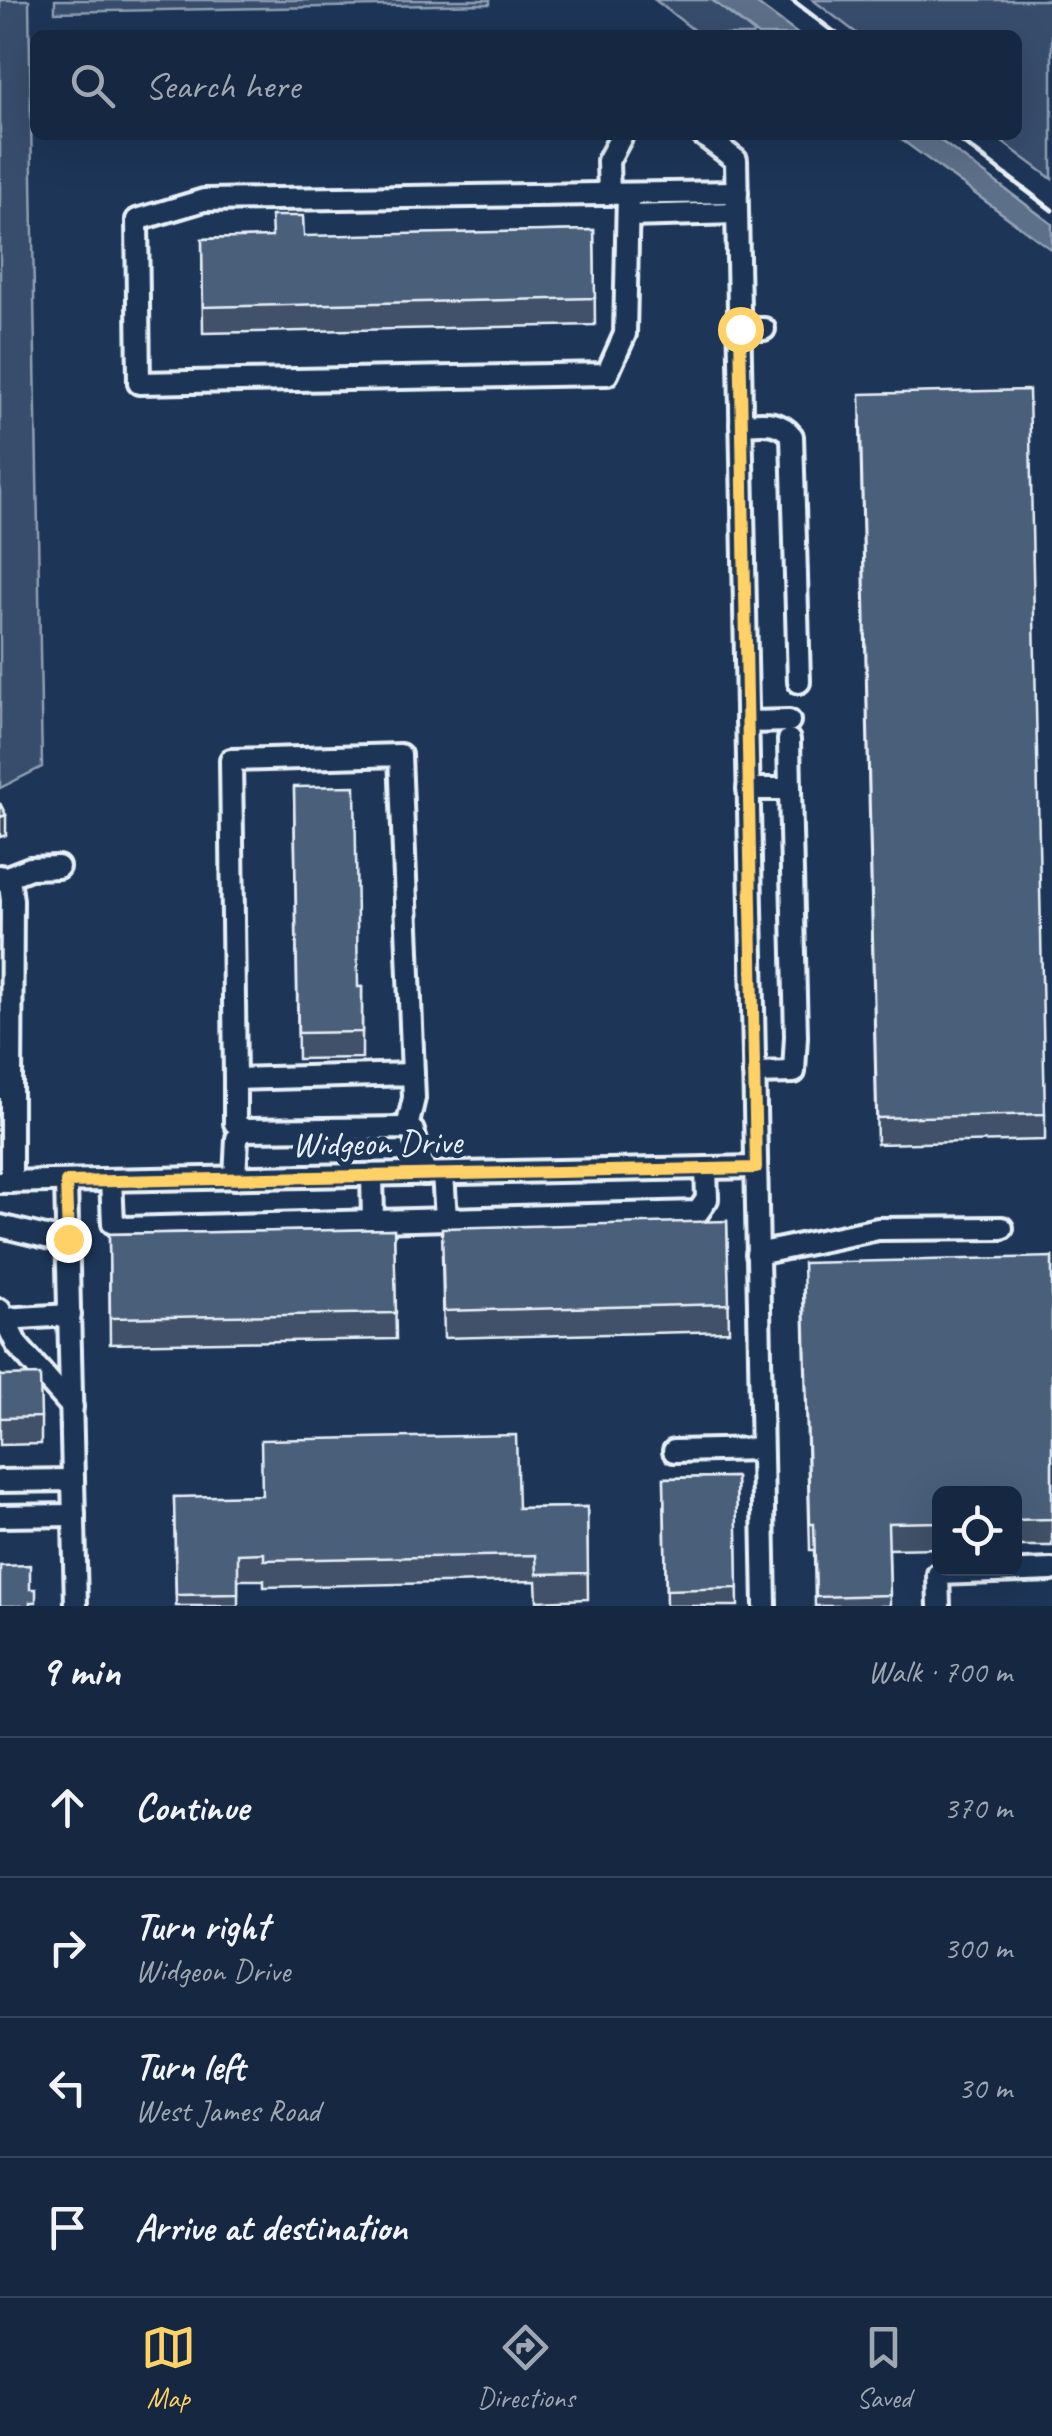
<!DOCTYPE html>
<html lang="en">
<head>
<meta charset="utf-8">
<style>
  :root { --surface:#162841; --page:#1f3048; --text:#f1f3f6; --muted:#9ea6b1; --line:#35445a; --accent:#ffd166 }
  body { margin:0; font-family:Caveat,sans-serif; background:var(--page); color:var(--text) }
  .controls { position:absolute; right:30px; bottom:30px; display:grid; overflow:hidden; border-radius:15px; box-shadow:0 10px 40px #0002 }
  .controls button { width:90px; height:90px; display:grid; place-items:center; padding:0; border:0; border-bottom:2px solid var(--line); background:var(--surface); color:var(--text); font:50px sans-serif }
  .stop { position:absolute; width:30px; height:30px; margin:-22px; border:8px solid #ffd166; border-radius:50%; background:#fff }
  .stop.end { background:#ffd166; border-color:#fff; box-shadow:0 2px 10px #0008 }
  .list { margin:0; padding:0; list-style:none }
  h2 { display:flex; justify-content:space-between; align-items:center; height:130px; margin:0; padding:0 40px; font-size:42px }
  h2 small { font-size:32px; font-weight:400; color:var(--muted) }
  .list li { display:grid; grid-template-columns:65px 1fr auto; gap:30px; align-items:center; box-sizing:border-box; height:140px; padding:0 40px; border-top:2px solid var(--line) }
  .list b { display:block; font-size:38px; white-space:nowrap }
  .list p { margin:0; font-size:32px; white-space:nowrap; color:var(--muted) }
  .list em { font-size:32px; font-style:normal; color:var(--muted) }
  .icon { flex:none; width:55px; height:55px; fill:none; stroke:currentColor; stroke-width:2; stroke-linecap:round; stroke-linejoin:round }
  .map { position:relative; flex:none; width:1052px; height:1606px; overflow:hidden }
  .search { position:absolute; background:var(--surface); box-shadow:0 10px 40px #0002; left:30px; right:30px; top:30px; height:110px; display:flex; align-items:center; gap:25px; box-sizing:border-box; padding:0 35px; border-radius:15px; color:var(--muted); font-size:38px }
  .sheet { height:690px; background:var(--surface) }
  nav { display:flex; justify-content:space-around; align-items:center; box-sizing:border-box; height:140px; border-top:2px solid var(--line); background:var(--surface); font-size:28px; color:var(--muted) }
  nav a { display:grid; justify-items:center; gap:5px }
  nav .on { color:var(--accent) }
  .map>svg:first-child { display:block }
  .green { fill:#374d6c; stroke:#909fb2; stroke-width:2.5 }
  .water { fill:#5d7089; stroke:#95a4b5; stroke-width:2.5 }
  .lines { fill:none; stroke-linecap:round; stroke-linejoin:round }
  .minor-casing { stroke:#e8f1f8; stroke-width:28 }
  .minor { stroke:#1d3557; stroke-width:20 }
  .rail { stroke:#e8f1f8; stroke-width:5 }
  .wall { fill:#3f5169; stroke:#e8f1f8; stroke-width:2.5 }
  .shaded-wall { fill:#334255; stroke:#e8f1f8; stroke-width:2.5 }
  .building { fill:#495e7a; stroke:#e8f1f8; stroke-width:2.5 }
  .route { stroke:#ffd166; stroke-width:12 }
  .labels { text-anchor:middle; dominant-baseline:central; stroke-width:10; stroke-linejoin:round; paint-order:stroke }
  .street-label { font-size:35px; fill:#e8f1f8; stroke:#1d3557 }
</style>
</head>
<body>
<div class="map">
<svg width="1052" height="1606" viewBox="0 0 1052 1606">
  <rect width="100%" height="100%" fill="#1d3557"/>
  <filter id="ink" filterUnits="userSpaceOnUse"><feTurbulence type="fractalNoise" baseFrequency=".01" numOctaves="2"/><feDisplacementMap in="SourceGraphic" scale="20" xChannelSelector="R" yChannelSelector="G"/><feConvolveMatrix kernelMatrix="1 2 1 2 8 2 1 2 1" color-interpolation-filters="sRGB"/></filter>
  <g filter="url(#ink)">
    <!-- green -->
    <g class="green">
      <polygon points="0,0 29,0 42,767 0,788"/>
      <polygon points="55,0 490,0 490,4 55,12"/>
      <polygon points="655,0 712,0 754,33 752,35 700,35"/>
      <polygon points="813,0 1052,0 1052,179 993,135 1017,135 1017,35 859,35"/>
    </g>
    <!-- water -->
    <g class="water">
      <polygon points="712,0 752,0 799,35 758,35"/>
      <polygon points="895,135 933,135 1052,224 1052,250"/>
    </g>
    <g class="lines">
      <!-- minor casing -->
      <g class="minor-casing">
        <g id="minor">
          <polyline points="703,135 736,160 765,1606"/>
          <polyline points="609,194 608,161 622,135"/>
          <polyline points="628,194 625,334 607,374 139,383 137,220 204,200 737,192"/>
          <polyline points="628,216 737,213"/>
          <polyline points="740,329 764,329"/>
          <path d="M 741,424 C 761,423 779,419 792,436 L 799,682"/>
          <polyline points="747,722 789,721"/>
          <polyline points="789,740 790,789"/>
          <polyline points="748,789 790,789 796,1036 794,1072 754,1073"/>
          <polyline points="0,876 10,885 12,900 11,1088"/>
          <polyline points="4,878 30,868 58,867"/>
          <polyline points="235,1079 231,760 400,755 413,1074"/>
          <polyline points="0,1088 11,1088 11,1182"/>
          <polyline points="244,1130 235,1123 235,1079 413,1074 414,1098 407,1128"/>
          <polyline points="443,1174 446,1218"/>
          <polyline points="372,1175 373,1220"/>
          <polyline points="235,1178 237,1138 244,1130 407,1128 413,1131 425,1174"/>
          <polyline points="111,1180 113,1223 125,1228 698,1212 707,1199 706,1168"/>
          <polyline points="66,1181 76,1606"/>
          <polyline points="0,1182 756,1167"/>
          <polyline points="0,1226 50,1238 68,1239"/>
          <polyline points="757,1254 878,1229 1002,1228"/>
          <polyline points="0,1310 17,1345 72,1407"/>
          <polyline points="3,1319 70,1315"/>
          <polyline points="674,1451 761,1449"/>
          <polyline points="0,1481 73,1480"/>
          <polyline points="0,1516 74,1515"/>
          <polyline points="939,1606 938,1574 1052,1570"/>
        </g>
      </g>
      <!-- minor -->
      <use href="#minor" class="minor"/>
      <!-- rail -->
      <g class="rail">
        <polyline points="792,0 838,35"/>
        <polyline points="953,135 1052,210"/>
      </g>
    </g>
    <!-- wall -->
    <g class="wall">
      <polygon points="594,230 595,325 203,333 202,239"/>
      <polygon points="860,420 1045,1114 1045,1140 877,1144"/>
      <polygon points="294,787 358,987 362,987 362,1058 298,1059"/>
      <polygon points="727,1221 729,1331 444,1338 442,1255"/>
      <polygon points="394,1229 396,1339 110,1344 109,1234"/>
      <polygon points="1052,1257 1052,1546 1014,1546 1014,1494 940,1494 940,1548 889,1549 890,1606 815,1606 814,1550 810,1550 803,1289"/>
      <polygon points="0,1374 41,1417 41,1444 0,1445"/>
      <polygon points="736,1477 738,1606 666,1606 664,1478"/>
      <polygon points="174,1497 518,1508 587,1507 588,1599 537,1601 536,1581 264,1587 264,1580 238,1580 238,1606 176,1606"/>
    </g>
    <!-- shaded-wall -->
    <polygon class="shaded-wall" points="6,815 6,835 0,837 0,817"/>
    <!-- building -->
    <g class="building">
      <polygon points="271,216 303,216 304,236 594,230 595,298 203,307 202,239 272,237"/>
      <polygon points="1029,390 1045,1114 877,1118 860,394"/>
      <polygon points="355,786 358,987 362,987 362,1032 298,1033 294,787"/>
      <polygon points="0,803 6,815 0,817"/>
      <polygon points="727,1221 729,1304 444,1311 442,1228"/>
      <polygon points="394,1229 396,1313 110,1318 109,1234"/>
      <polygon points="1052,1257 1052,1519 1014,1520 1014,1494 940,1494 940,1522 888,1523 890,1595 816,1597 814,1524 810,1524 803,1263"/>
      <polygon points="0,1374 0,1376 40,1375 41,1417 0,1418"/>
      <polygon points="516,1435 518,1508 587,1507 588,1573 537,1574 536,1555 264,1560 264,1553 238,1554 238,1594 176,1595 174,1497 262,1495 261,1440"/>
      <polygon points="736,1477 738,1588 666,1590 664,1478"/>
      <polygon points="30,1565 30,1589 36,1589 36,1602 30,1602 30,1606 0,1606 0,1566"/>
    </g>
  </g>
  <g class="lines" filter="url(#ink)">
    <!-- route -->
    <polyline class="route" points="68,1239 66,1182 756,1168 740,329"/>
  </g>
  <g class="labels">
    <!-- street labels -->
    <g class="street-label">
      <text transform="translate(377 1143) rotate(-1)">Widgeon Drive</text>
    </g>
  </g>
</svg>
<div class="controls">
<button><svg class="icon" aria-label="locate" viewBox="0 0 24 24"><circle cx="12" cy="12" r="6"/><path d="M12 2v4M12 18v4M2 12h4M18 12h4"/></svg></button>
</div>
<div class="stop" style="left:740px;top:329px"></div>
<div class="stop end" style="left:68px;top:1239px"></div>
<div class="search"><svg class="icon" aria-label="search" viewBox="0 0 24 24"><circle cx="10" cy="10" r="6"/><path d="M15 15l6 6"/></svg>Search here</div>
</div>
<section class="sheet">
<h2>9 min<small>Walk · 700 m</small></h2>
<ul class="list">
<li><svg class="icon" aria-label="ahead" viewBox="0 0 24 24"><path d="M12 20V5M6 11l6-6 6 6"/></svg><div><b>Continue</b></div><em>370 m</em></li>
<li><svg class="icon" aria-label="right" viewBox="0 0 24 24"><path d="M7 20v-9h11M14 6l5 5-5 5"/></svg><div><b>Turn right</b><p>Widgeon Drive</p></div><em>300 m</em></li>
<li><svg class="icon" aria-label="left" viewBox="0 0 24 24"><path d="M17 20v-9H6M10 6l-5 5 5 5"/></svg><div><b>Turn left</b><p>West James Road</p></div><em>30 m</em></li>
<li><svg class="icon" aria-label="arrive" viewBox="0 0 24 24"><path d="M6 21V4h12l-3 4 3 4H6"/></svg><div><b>Arrive at destination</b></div></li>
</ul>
</section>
<nav>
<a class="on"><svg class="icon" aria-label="map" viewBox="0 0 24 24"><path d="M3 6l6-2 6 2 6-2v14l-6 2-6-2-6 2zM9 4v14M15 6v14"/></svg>Map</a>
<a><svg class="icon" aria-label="directions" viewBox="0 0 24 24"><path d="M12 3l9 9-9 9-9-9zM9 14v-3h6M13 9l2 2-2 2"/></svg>Directions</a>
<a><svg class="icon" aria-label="saved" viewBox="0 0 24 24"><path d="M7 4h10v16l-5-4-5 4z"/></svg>Saved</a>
</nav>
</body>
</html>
